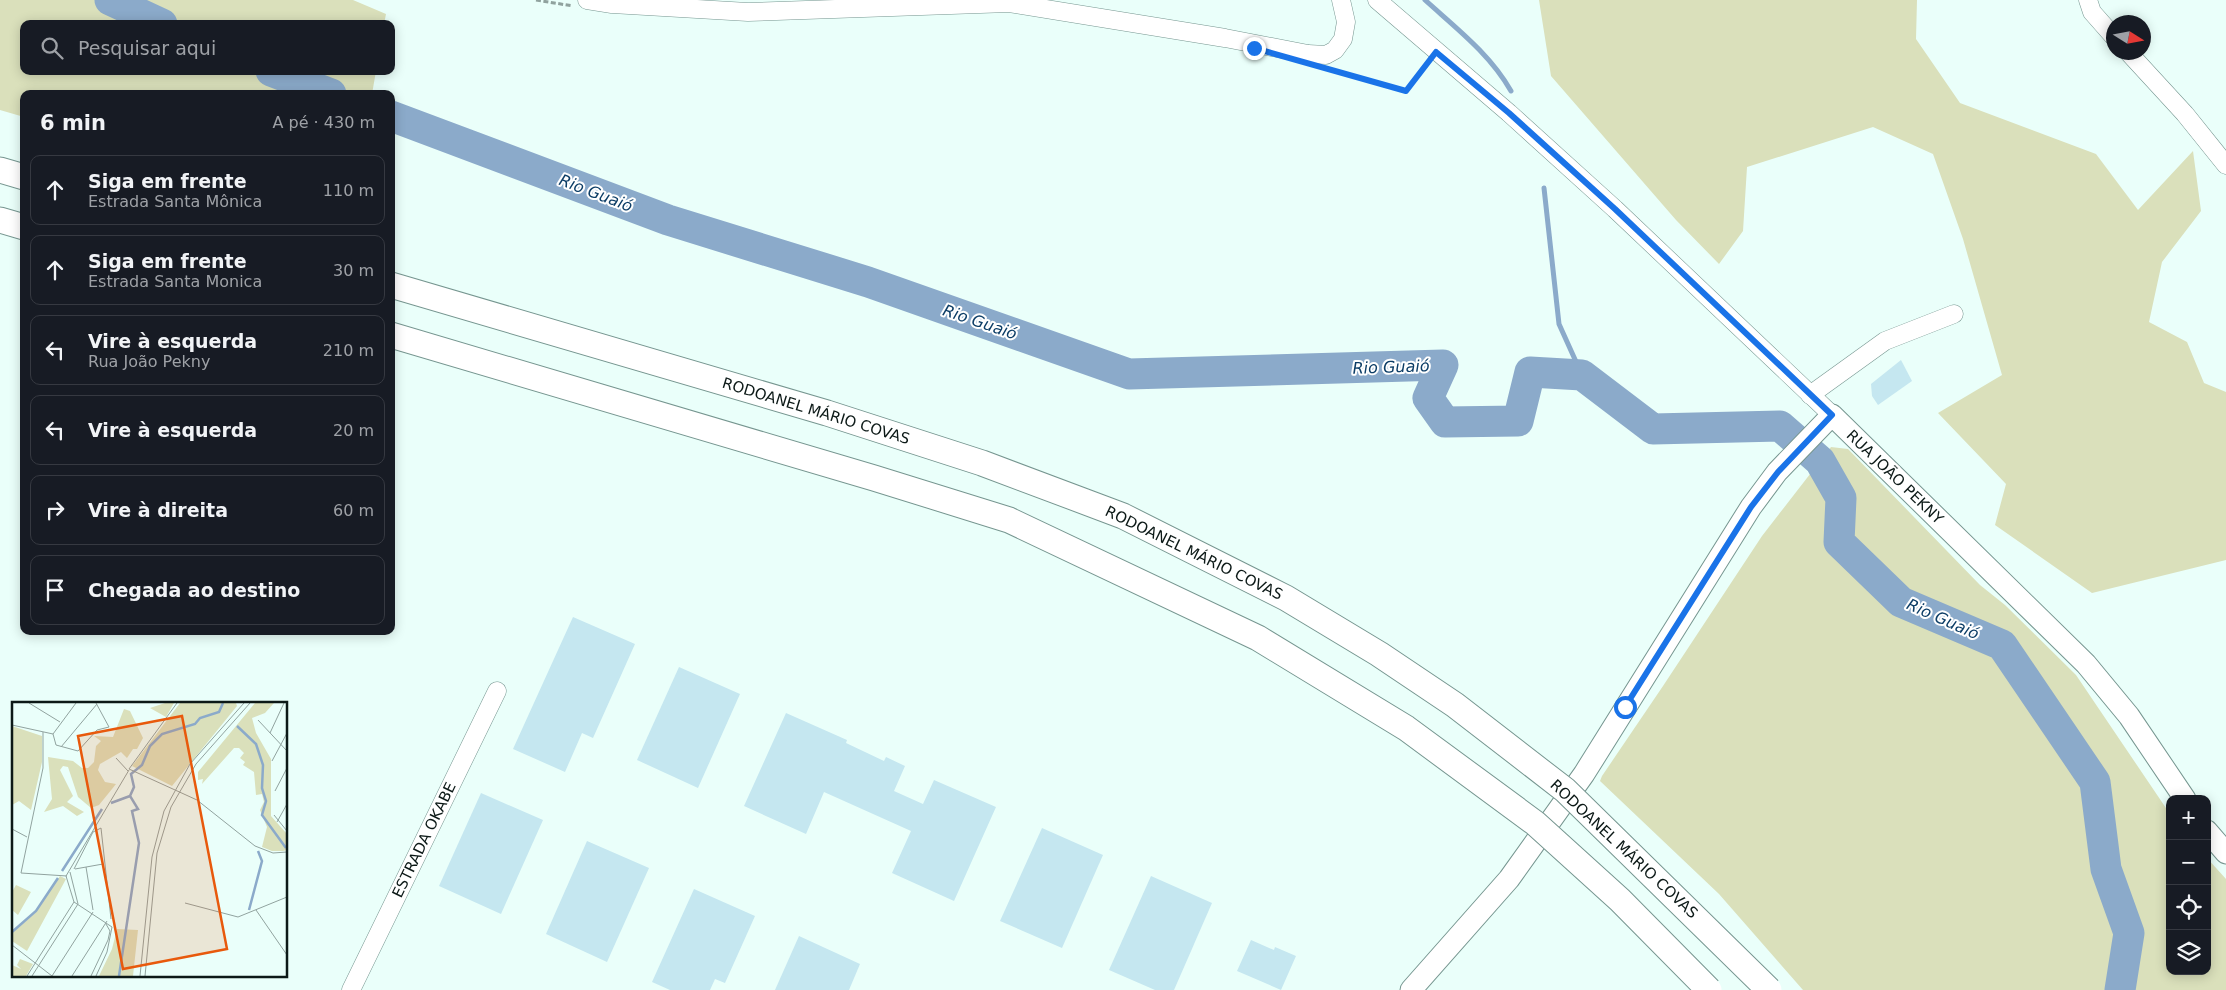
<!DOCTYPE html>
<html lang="pt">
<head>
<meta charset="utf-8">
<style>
  :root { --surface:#171b24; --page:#20242c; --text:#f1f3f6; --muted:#9ea1a6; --line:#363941 }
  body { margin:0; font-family:"DejaVu Sans",sans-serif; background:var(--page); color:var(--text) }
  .controls { position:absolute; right:15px; bottom:15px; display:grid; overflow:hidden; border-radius:10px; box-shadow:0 2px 12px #0003 }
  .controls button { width:45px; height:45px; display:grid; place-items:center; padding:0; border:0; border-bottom:1px solid var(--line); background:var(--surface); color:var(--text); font:25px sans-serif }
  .compass { position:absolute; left:2106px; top:15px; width:45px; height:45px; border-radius:50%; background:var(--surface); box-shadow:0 2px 12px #0003; rotate:101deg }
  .stop { position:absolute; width:15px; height:15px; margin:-11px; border:4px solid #1a73e8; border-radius:50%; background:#fff }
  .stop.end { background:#1a73e8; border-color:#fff; box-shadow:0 1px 5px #0008 }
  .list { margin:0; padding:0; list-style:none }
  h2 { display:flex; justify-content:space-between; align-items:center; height:65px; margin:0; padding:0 20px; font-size:21px }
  h2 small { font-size:16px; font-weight:400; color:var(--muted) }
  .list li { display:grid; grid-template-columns:32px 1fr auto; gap:15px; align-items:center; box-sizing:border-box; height:70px; margin:0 10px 10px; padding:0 10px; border:1px solid var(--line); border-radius:10px }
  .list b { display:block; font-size:19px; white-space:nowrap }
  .list p { margin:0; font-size:16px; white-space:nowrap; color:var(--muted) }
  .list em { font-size:16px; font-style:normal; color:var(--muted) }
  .icon { flex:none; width:28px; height:28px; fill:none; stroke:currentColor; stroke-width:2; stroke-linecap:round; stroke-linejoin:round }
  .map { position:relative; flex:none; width:2226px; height:990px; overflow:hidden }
  .search { position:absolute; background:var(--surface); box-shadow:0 2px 12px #0003; left:20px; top:20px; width:375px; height:55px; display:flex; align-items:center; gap:12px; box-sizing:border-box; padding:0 18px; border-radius:10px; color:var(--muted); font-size:19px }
  .panel { position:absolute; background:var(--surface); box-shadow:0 2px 12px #0003; left:20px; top:90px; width:375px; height:545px; border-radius:10px }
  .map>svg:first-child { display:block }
  .green { fill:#dae0bb }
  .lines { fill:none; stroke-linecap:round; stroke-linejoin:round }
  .stream { stroke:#8baaca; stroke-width:5 }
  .river { stroke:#8baaca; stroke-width:31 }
  .building { fill:#c5e7f0 }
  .minor-casing { stroke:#769690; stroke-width:19 }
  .major-casing { stroke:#769690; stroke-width:23 }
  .highway-casing { stroke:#769690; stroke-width:27 }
  .path { stroke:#90a29e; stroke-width:3; stroke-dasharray:5 2.5; stroke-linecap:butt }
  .minor { stroke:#fff; stroke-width:18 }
  .major { stroke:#fff; stroke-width:21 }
  .highway { stroke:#fff; stroke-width:25 }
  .highway-bridge-casing { stroke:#769690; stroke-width:27; stroke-linecap:butt }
  .highway-bridge { stroke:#fff; stroke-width:25 }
  .route { stroke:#1a73e8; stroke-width:6 }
  .labels { text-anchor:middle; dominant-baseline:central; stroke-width:4; stroke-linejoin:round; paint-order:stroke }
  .street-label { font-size:15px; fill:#0c1917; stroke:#fff }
  .water-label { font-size:16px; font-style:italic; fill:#0c3d66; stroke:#fff }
  .inset-river { fill:none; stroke:#8baaca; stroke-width:2.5 }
  .inset-road { fill:none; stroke:#91a39f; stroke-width:1 }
  .view { fill:#e8590c; fill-opacity:0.15; stroke:#e8590c; stroke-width:2.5 }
  .inset-edge { fill:none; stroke:#0c1917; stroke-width:2.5 }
</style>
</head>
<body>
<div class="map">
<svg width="2226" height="990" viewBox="0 0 2226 990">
  <rect width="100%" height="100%" fill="#eafffa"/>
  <!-- green -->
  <g class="green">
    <polygon points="0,0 353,0 386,14 384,24 24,24 24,71 376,71 372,94 24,94 24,117 0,110"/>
    <polygon points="1539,0 1917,0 1916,39 1960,103 2096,154 2138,210 2193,151 2201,211 2162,262 2149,322 2187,342 2204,383 2226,392 2226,560 2092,593 1995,525 2006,484 1938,413 2002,375 1963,239 1933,154 1873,127 1747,167 1743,231 1719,264 1676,220 1551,76"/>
    <polygon points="1831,447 1848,449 1980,585 2005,605 2076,675 2170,814 2170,971 2207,971 2207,858 2226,879 2226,990 1803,990 1719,894 1600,781 1602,776 1663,686 1762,536"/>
  </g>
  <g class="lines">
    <!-- stream -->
    <g class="stream">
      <path d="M 1425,0 C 1456,28 1490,54 1511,91"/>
      <polyline points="1544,188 1559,324 1582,375"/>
    </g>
    <!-- river -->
    <g class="river">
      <polyline points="110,0 162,24"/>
      <polyline points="271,71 331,94"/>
      <polyline points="391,116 668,220 868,282 1129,374 1443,365 1428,398 1445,422 1518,421 1530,372 1582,375 1653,429 1780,426 1820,461 1841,498 1839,542 1901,602 2002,645 2095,782 2106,869 2129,933 2120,990"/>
    </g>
  </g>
  <!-- building -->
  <g class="building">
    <polygon points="1901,360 1912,381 1878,405 1872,396 1871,384"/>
    <polygon points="573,617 635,644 593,738 582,733 565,772 513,749"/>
    <polygon points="679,667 740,694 698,788 637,760"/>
    <polygon points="786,713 847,740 846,743 884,761 886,757 905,766 894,791 923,804 934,780 996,807 954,901 892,873 911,831 824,792 806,834 744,806"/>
    <polygon points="481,793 543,820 501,914 439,886"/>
    <polygon points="1042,828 1103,855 1062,948 1000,921"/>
    <polygon points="587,841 649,868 607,962 546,934"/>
    <polygon points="1151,876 1212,903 1174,990 1155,990 1109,970"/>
    <polygon points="694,889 755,916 725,983 715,979 710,990 670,990 652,982"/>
    <polygon points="799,936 860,964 849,990 775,990"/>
    <polygon points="1251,940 1274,950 1275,947 1296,956 1281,990 1237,971"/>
  </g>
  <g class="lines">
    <!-- minor casing -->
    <g class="minor-casing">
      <g id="minor">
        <polyline points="587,0 612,4 748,12 1009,3 1225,38 1308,54 1326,55 1335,50 1343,39 1346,22 1341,0"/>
        <polyline points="1377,0 1509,113 1615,209 1832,415"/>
        <polyline points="2088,0 2092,12 2114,37"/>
        <polyline points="2128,52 2185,114 2226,165"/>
        <polyline points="1810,395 1885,341 1954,314"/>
        <polyline points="351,990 497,691"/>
      </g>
    </g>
    <!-- major casing -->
    <g class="major-casing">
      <g id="major">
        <polyline points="2207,831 2226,853"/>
        <polyline points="1411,990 1509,879 1584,774 1751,507 1777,472 1832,415 2086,664 2129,716 2185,799"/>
      </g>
    </g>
    <!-- highway casing -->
    <g class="highway-casing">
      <g id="highway">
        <polyline points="0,170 24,177"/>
        <polyline points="0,220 24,227"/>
      </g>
    </g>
    <!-- path -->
    <g class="path">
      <polyline points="536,0 573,6"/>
      <polyline points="1332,70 1406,91 1427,63"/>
    </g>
    <!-- minor -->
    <use href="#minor" class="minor"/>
    <!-- major -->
    <use href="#major" class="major"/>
    <!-- highway -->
    <use href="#highway" class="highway"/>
    <!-- highway-bridge casing -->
    <g class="highway-bridge-casing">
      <g id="highway-bridge">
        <polyline points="391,285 827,413 982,463 1123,516 1286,598 1379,654 1455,705 1565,790 1769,990"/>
        <polyline points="391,335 874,478 1009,520 1258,638 1406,728 1535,823 1620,900 1709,990"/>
      </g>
    </g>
    <!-- highway-bridge -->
    <use href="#highway-bridge" class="highway-bridge"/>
  </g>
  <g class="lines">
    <!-- route -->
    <polyline class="route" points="1254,48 1406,91 1436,52 1509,113 1615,209 1832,415 1778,472 1751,507 1625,707"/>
  </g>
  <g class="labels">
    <!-- street labels -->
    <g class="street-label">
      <text transform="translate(816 411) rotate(17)">RODOANEL MÁRIO COVAS</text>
      <text transform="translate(1895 477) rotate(44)">RUA JOÃO PEKNY</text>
      <text transform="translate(1194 553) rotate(26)">RODOANEL MÁRIO COVAS</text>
      <text transform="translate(424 840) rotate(-64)">ESTRADA OKABE</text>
      <text transform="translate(1624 849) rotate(43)">RODOANEL MÁRIO COVAS</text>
    </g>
    <!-- water labels -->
    <g class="water-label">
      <text transform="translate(596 193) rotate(21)">Rio Guaió</text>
      <text transform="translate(980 322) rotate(19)">Rio Guaió</text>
      <text transform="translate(1391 367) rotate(-2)">Rio Guaió</text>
      <text transform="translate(1943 619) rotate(24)">Rio Guaió</text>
    </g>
  </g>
  <!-- overview -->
  <g transform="translate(12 702)">
    <rect width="275" height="275" fill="#eafffa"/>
    <path d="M 153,1 L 162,1 L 154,15 L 138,6 ZM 168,1 L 224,1 L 225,4 L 160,84 L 120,64 ZM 243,1 L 262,1 L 253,11 L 240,16 L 244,31 L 259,57 L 259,114 L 275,132 L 275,148 L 271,149 L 260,149 L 250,145 L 255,125 L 248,108 L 252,100 L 250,92 L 244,93 L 242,70 L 231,63 L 233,60 L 228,56 L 232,51 L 227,46 L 222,46 L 190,82 L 191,77 L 186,78 L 186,70 ZM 112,7 L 118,9 L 131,36 L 125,47 L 121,47 L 115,56 L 109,50 L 88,62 L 86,68 L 93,80 L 104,82 L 100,87 L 87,103 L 79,106 L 66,95 L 56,65 L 51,64 L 48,68 L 61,94 L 55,100 L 72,110 L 65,114 L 51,104 L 32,110 L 40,97 L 36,55 L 61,59 L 70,66 L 76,66 L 82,60 L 84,44 L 89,39 L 82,34 L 101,35 ZM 0,24 L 30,34 L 30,60 L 19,108 L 7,99 L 0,103 ZM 48,174 L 54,177 L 15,249 L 0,239 L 0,231 L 23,211 ZM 4,183 L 19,190 L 6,213 L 0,208 L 0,190 ZM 105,227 L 126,228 L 121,274 L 87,274 L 100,247 ZM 8,257 L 21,262 L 14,274 L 0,274 L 0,263 L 9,267 L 5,263 Z" fill="#dae0bb"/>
    <path class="inset-river" d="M 225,24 L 244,42 L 251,63 L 250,86 L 254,99 L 250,113 L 274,146M 99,101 L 118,94M 50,169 L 90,107M 237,208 L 250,159 L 246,149M 0,230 L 24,209 L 46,176M 107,274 L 127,141 L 120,109 L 126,107 L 118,94 L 122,85 L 119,72 L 130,63 L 138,44 L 150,32 L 183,22 L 188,16 L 207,10 L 211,1"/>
    <path class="inset-road" d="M 17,1 L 48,20M 64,1 L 41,32 L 44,43 L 66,49 L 85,28 L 97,25 L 84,1M 165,1 L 117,67 L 185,98 L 243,144 L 261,151 L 275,150M 246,18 L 275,49M 0,23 L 41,32M 258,31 L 272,1M 49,45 L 85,2M 104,56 L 116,69M 260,59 L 275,31M 263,89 L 275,66M 262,113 L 275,129M 265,120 L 275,102M 0,127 L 15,135M 74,165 L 81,208M 62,167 L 81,130 L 89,126 L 99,217M 63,167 L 91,162M 9,171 L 31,66 L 31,30M 9,171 L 55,174M 54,174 L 117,68M 54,174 L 62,200M 62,200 L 100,225 L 95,250 L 84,274M 173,201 L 226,215 L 275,195M 244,208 L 275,253M 0,243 L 40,274M 15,274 L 62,200M 20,274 L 66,202 L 58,170M 40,274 L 81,210M 60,274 L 95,219M 79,274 L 96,238 L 98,229 L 94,222M 128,274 L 140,155 L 152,109 L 178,62 L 232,1M 133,274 L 145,151 L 159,105 L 184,62 L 238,1"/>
    <path class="view" d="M 170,14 L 215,247 L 111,267 L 66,34 Z"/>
    <rect width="275" height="275" class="inset-edge"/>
  </g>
</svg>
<div class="controls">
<button>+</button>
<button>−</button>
<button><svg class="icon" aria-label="locate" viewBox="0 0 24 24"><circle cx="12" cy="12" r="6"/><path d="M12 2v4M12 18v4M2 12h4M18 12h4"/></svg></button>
<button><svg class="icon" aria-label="layers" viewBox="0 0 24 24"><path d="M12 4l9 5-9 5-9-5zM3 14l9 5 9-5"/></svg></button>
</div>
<svg class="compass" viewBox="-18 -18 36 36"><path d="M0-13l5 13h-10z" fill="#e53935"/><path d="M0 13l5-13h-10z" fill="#9ea1a6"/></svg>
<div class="stop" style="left:1625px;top:707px"></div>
<div class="stop end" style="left:1254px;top:48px"></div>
<div class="search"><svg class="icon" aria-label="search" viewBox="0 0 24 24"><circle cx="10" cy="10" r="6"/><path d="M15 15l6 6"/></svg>Pesquisar aqui</div>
<section class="panel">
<h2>6 min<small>A pé · 430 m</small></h2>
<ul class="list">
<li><svg class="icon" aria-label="ahead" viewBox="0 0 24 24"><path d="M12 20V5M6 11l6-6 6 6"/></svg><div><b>Siga em frente</b><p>Estrada Santa Mônica</p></div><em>110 m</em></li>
<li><svg class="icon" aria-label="ahead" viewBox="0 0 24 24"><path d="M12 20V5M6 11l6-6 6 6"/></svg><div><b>Siga em frente</b><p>Estrada Santa Monica</p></div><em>30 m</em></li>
<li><svg class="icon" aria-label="left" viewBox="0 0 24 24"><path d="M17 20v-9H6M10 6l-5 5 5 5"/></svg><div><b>Vire à esquerda</b><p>Rua João Pekny</p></div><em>210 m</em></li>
<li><svg class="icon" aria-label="left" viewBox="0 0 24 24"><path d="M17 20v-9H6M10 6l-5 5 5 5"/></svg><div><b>Vire à esquerda</b></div><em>20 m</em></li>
<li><svg class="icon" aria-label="right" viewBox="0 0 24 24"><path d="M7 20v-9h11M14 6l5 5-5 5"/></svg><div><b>Vire à direita</b></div><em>60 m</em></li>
<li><svg class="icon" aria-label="arrive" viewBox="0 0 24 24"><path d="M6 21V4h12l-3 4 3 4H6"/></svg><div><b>Chegada ao destino</b></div></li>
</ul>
</section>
</div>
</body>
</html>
